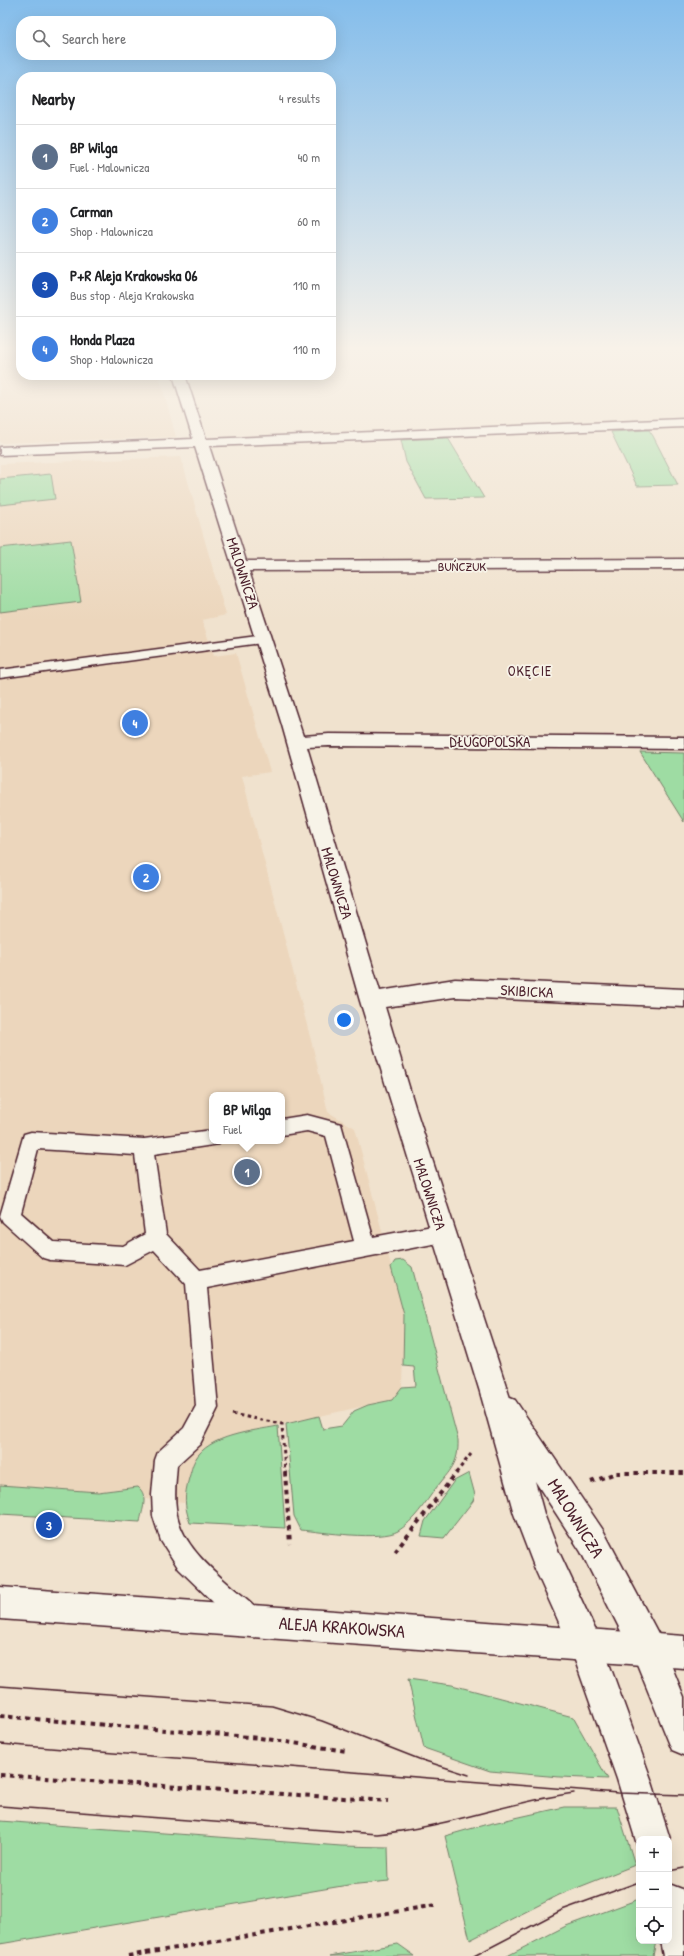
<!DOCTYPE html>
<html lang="en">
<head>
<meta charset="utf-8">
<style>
  :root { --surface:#fff; --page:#f2f2f2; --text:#202124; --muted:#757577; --line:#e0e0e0; --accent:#2563eb }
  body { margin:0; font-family:"Patrick Hand",sans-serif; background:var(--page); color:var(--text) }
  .controls { position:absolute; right:12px; bottom:12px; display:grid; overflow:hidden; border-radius:8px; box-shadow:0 4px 16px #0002 }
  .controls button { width:36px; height:36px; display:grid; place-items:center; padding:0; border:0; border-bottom:1px solid var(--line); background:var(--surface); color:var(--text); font:20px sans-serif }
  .you { position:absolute; left:344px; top:1020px; width:14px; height:14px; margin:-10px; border:3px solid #fff; border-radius:50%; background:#1a73e8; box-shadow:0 0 0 6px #1a73e833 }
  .badge { display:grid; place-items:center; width:26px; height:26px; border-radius:50%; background:var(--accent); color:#fff; font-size:13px; font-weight:700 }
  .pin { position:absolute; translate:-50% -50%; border:2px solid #fff; box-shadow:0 1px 4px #0006 }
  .popup { position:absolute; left:209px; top:1092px; width:76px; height:52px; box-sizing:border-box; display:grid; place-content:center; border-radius:8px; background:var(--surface); filter:drop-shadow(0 1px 3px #0005); font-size:13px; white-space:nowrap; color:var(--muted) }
  .popup b { font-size:15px; color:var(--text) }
  .popup::after { content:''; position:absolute; left:50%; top:100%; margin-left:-8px; border:8px solid transparent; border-top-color:var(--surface) }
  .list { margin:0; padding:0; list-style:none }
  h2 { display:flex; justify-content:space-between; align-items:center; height:52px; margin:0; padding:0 16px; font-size:17px }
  h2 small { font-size:13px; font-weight:400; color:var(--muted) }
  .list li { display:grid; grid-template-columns:26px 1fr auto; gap:12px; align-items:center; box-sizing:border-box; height:64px; padding:0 16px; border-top:1px solid var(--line) }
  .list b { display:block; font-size:15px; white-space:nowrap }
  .list p { margin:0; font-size:13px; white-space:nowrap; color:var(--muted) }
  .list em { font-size:13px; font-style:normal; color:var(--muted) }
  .icon { flex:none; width:22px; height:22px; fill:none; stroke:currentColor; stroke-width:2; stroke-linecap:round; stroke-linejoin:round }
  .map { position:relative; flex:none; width:684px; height:1956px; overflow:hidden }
  .search { position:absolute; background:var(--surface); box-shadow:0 4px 16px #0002; left:16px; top:16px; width:320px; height:44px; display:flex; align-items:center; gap:10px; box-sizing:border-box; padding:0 14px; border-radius:16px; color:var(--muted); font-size:15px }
  .panel { position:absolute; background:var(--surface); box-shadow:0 4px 16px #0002; left:16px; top:72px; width:320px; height:308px; border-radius:16px }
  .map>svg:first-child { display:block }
  .built { fill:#ecd6bc; fill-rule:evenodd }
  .green { fill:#9edca3; stroke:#747e67 }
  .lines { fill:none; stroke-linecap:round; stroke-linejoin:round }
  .service-casing { stroke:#4a1f2b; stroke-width:3 }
  .minor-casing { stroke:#4a1f2b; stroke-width:3 }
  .secondary-casing { stroke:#4a1f2b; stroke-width:3 }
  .path-far1 { stroke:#4a1f2b; stroke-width:3; stroke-dasharray:3.5 3.5; stroke-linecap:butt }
  .path { stroke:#4a1f2b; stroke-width:4; stroke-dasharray:4.5 4.5; stroke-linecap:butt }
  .service { fill:#f7f3e8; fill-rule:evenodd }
  .minor { fill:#f7f3e8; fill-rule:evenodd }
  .secondary { fill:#f7f3e8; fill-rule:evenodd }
  .tram { stroke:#4a1f2b; stroke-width:1.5 }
  .labels { text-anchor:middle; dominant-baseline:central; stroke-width:3.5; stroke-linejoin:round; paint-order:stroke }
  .far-street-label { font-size:13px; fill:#4a1f2b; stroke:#f7f3e8 }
  .far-quarter-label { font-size:14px; letter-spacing:1px; fill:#4a1f2b; stroke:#f7f3e8 }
  .street-label { font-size:15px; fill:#4a1f2b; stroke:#f7f3e8 }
  .near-street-label { font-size:18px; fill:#4a1f2b; stroke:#f7f3e8 }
</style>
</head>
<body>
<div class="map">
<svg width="684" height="1956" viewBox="0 0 684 1956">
  <rect width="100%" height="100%" fill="#f0e2ce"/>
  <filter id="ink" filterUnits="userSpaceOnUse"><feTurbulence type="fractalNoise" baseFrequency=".025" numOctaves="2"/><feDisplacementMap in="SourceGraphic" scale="8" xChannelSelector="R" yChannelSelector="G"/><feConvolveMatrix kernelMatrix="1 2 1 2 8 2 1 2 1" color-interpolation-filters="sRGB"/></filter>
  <g filter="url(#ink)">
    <!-- built -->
    <g class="built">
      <polygon points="21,349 21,375 159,375 176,437 0,443 0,350"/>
      <path d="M 181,457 L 226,615 L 202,620 L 214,656 L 236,653 L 270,772 L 242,776 L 314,1052 L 328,1112 L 355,1128 L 404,1315 L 402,1387 L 392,1400 L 228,1436 L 208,1446 L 194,1461 L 186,1489 L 184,1503 L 145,1499 L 145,1495 L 134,1487 L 98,1492 L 0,1485 L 0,464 ZM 212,1095 L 282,1095 L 282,1141 L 212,1141 Z"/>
    </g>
    <!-- green -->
    <g class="green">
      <polygon points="649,430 653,436 678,485 637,486 611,432"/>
      <polygon points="448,438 484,498 426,499 406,462 401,440"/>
      <polygon points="51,474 55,499 0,505 0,479"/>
      <polygon points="71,540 81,602 0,612 0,548"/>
      <polygon points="640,752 684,753 684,822"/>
      <path d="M 403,1260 L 412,1267 L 458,1440 C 459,1464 450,1470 436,1488 C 425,1503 414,1521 398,1531 C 381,1541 322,1532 301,1530 L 294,1516 L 286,1424 L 319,1416 L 323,1429 L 342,1426 L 354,1411 L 368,1405 L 392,1400 L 402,1387 L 416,1386 L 414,1367 L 403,1366 L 404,1315 L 391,1267 L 395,1261 Z"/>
      <path d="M 278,1426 L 285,1528 L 190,1523 C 184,1505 184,1496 189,1478 C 191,1472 192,1465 195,1460 C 208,1435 253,1431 278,1426 Z"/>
      <polygon points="469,1473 475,1495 473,1501 444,1538 421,1536 425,1521 454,1481"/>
      <path d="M 0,1485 L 98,1492 L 138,1487 C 149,1496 142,1510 140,1522 L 0,1514 Z"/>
      <polygon points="408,1679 452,1685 573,1717 608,1779 560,1777 490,1771 424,1748"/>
      <polygon points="564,1807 617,1807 635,1865 559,1895 470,1940 445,1836 484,1825"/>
      <polygon points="0,1821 341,1846 388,1847 389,1881 348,1885 0,1944"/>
      <polygon points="639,1899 639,1941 656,1941 653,1956 507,1956 566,1926"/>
      <polygon points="398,1944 415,1956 330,1956"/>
    </g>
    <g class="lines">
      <!-- service casing -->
      <g class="service-casing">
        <g id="service">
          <polygon points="264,635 270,639 269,642 0,678 0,670"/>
          <path d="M 307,1115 L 341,1124 L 373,1237 L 443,1224 L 450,1227 L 453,1233 L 450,1239 L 443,1242 L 207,1288 L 218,1408 L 200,1444 L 177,1465 C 176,1479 174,1494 176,1508 C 179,1542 209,1567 233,1588 C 244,1597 257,1605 262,1618 L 259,1627 L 250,1630 L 241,1627 L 216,1605 L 179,1569 L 161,1541 L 153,1516 L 152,1495 L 155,1460 L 158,1452 L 184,1428 L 196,1406 L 186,1284 L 154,1250 L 125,1265 L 50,1260 L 43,1258 L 3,1222 L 0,1216 L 24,1134 L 31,1132 L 144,1139 L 212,1130 L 212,1141 L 220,1141 L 219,1144 L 154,1154 L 166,1234 L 200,1270 L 354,1241 L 326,1136 L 307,1131 L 282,1135 L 282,1119 ZM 38,1149 L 135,1155 L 145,1234 L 123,1246 L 54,1242 L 21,1213 Z"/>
        </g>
      </g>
      <!-- minor casing -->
      <g class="minor-casing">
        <g id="minor">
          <polygon points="173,375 185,375 206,439 684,419 684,427 209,446 246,561 684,559 684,569 249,571 303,736 329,734 684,737 684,749 329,746 307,747 380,991 455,979 684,989 684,1007 455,997 385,1007 416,1110 510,1398 515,1400 603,1530 660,1637 684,1697 684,1755 672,1750 635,1659 581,1552 535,1481 544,1514 558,1550 602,1644 651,1779 670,1839 669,1841 669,1839 639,1839 639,1851 617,1779 571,1649 535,1569 514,1514 480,1392 360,1001 282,725 195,447 0,455 0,447 193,439"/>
          <polygon points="669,1884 682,1889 684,1894 684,1956 663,1956 660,1941 669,1941"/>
        </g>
      </g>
      <!-- secondary casing -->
      <g class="secondary-casing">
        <polygon id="secondary" points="0,1587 684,1636 684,1668 0,1619"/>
      </g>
      <!-- path-far1 -->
      <g class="path-far1">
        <polyline points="232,1414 282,1424 285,1473"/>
        <polyline points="456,1473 471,1454"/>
      </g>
      <!-- path -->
      <g class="path">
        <polyline points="285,1472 290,1544"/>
        <polyline points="591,1482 616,1473 684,1473"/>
        <polyline points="395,1552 457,1472"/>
        <polyline points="0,1716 260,1738 346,1751"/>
        <polyline points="0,1775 388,1801"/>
        <polyline points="128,1956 436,1905"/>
      </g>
      <!-- service -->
      <use href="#service" class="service"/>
      <!-- minor -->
      <use href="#minor" class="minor"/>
      <!-- secondary -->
      <use href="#secondary" class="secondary"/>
      <!-- tram -->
      <g class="tram">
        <polyline points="0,1686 272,1706 322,1721 419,1759 469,1775"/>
        <polyline points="0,1744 618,1793 684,1795"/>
        <path d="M 0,1806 L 377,1834 C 444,1828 507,1802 574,1793"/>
        <polyline points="669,1871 684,1868"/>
        <polyline points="474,1956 562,1910 639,1882"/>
      </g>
    </g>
  </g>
  <!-- sky -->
  <linearGradient id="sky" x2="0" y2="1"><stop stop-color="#84bdeb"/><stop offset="0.56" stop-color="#f8f2e9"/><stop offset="1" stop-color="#f8f2e9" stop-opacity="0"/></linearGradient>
  <rect width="684" height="622" fill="url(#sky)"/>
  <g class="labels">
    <!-- far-street labels -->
    <g class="far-street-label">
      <text x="462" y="566">BUŃCZUK</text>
    </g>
    <!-- far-quarter labels -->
    <g class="far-quarter-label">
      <text x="530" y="670">OKĘCIE</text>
    </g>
    <!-- street labels -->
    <g class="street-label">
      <text transform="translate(243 573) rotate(72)">MALOWNICZA</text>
      <text x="490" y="741">DŁUGOPOLSKA</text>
      <text transform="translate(337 883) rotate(73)">MALOWNICZA</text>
      <text transform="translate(527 991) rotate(3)">SKIBICKA</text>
      <text transform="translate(430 1194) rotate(72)">MALOWNICZA</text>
    </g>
    <!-- near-street labels -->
    <g class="near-street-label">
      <text transform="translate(576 1518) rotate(58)">MALOWNICZA</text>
      <text transform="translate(342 1627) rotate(4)">ALEJA KRAKOWSKA</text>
    </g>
  </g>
</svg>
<div class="controls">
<button>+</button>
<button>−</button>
<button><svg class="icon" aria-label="locate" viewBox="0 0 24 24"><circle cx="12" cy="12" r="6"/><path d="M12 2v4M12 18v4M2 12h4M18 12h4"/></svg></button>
</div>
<div class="you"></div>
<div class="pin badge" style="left:247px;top:1172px;background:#5c6f8a">1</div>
<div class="popup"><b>BP Wilga</b>Fuel</div>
<div class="pin badge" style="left:146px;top:877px;background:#3f7fe0">2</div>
<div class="pin badge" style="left:49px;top:1525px;background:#1a4fb4">3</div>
<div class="pin badge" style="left:135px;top:723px;background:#3f7fe0">4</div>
<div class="search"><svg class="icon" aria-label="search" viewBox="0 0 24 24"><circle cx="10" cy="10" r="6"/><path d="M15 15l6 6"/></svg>Search here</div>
<section class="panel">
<h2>Nearby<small>4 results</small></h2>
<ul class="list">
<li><span class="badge" style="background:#5c6f8a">1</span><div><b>BP Wilga</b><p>Fuel · Malownicza</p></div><em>40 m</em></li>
<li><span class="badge" style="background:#3f7fe0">2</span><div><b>Carman</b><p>Shop · Malownicza</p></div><em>60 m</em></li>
<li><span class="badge" style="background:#1a4fb4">3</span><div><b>P+R Aleja Krakowska 06</b><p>Bus stop · Aleja Krakowska</p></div><em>110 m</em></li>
<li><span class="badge" style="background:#3f7fe0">4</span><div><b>Honda Plaza</b><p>Shop · Malownicza</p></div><em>110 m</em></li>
</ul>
</section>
</div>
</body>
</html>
